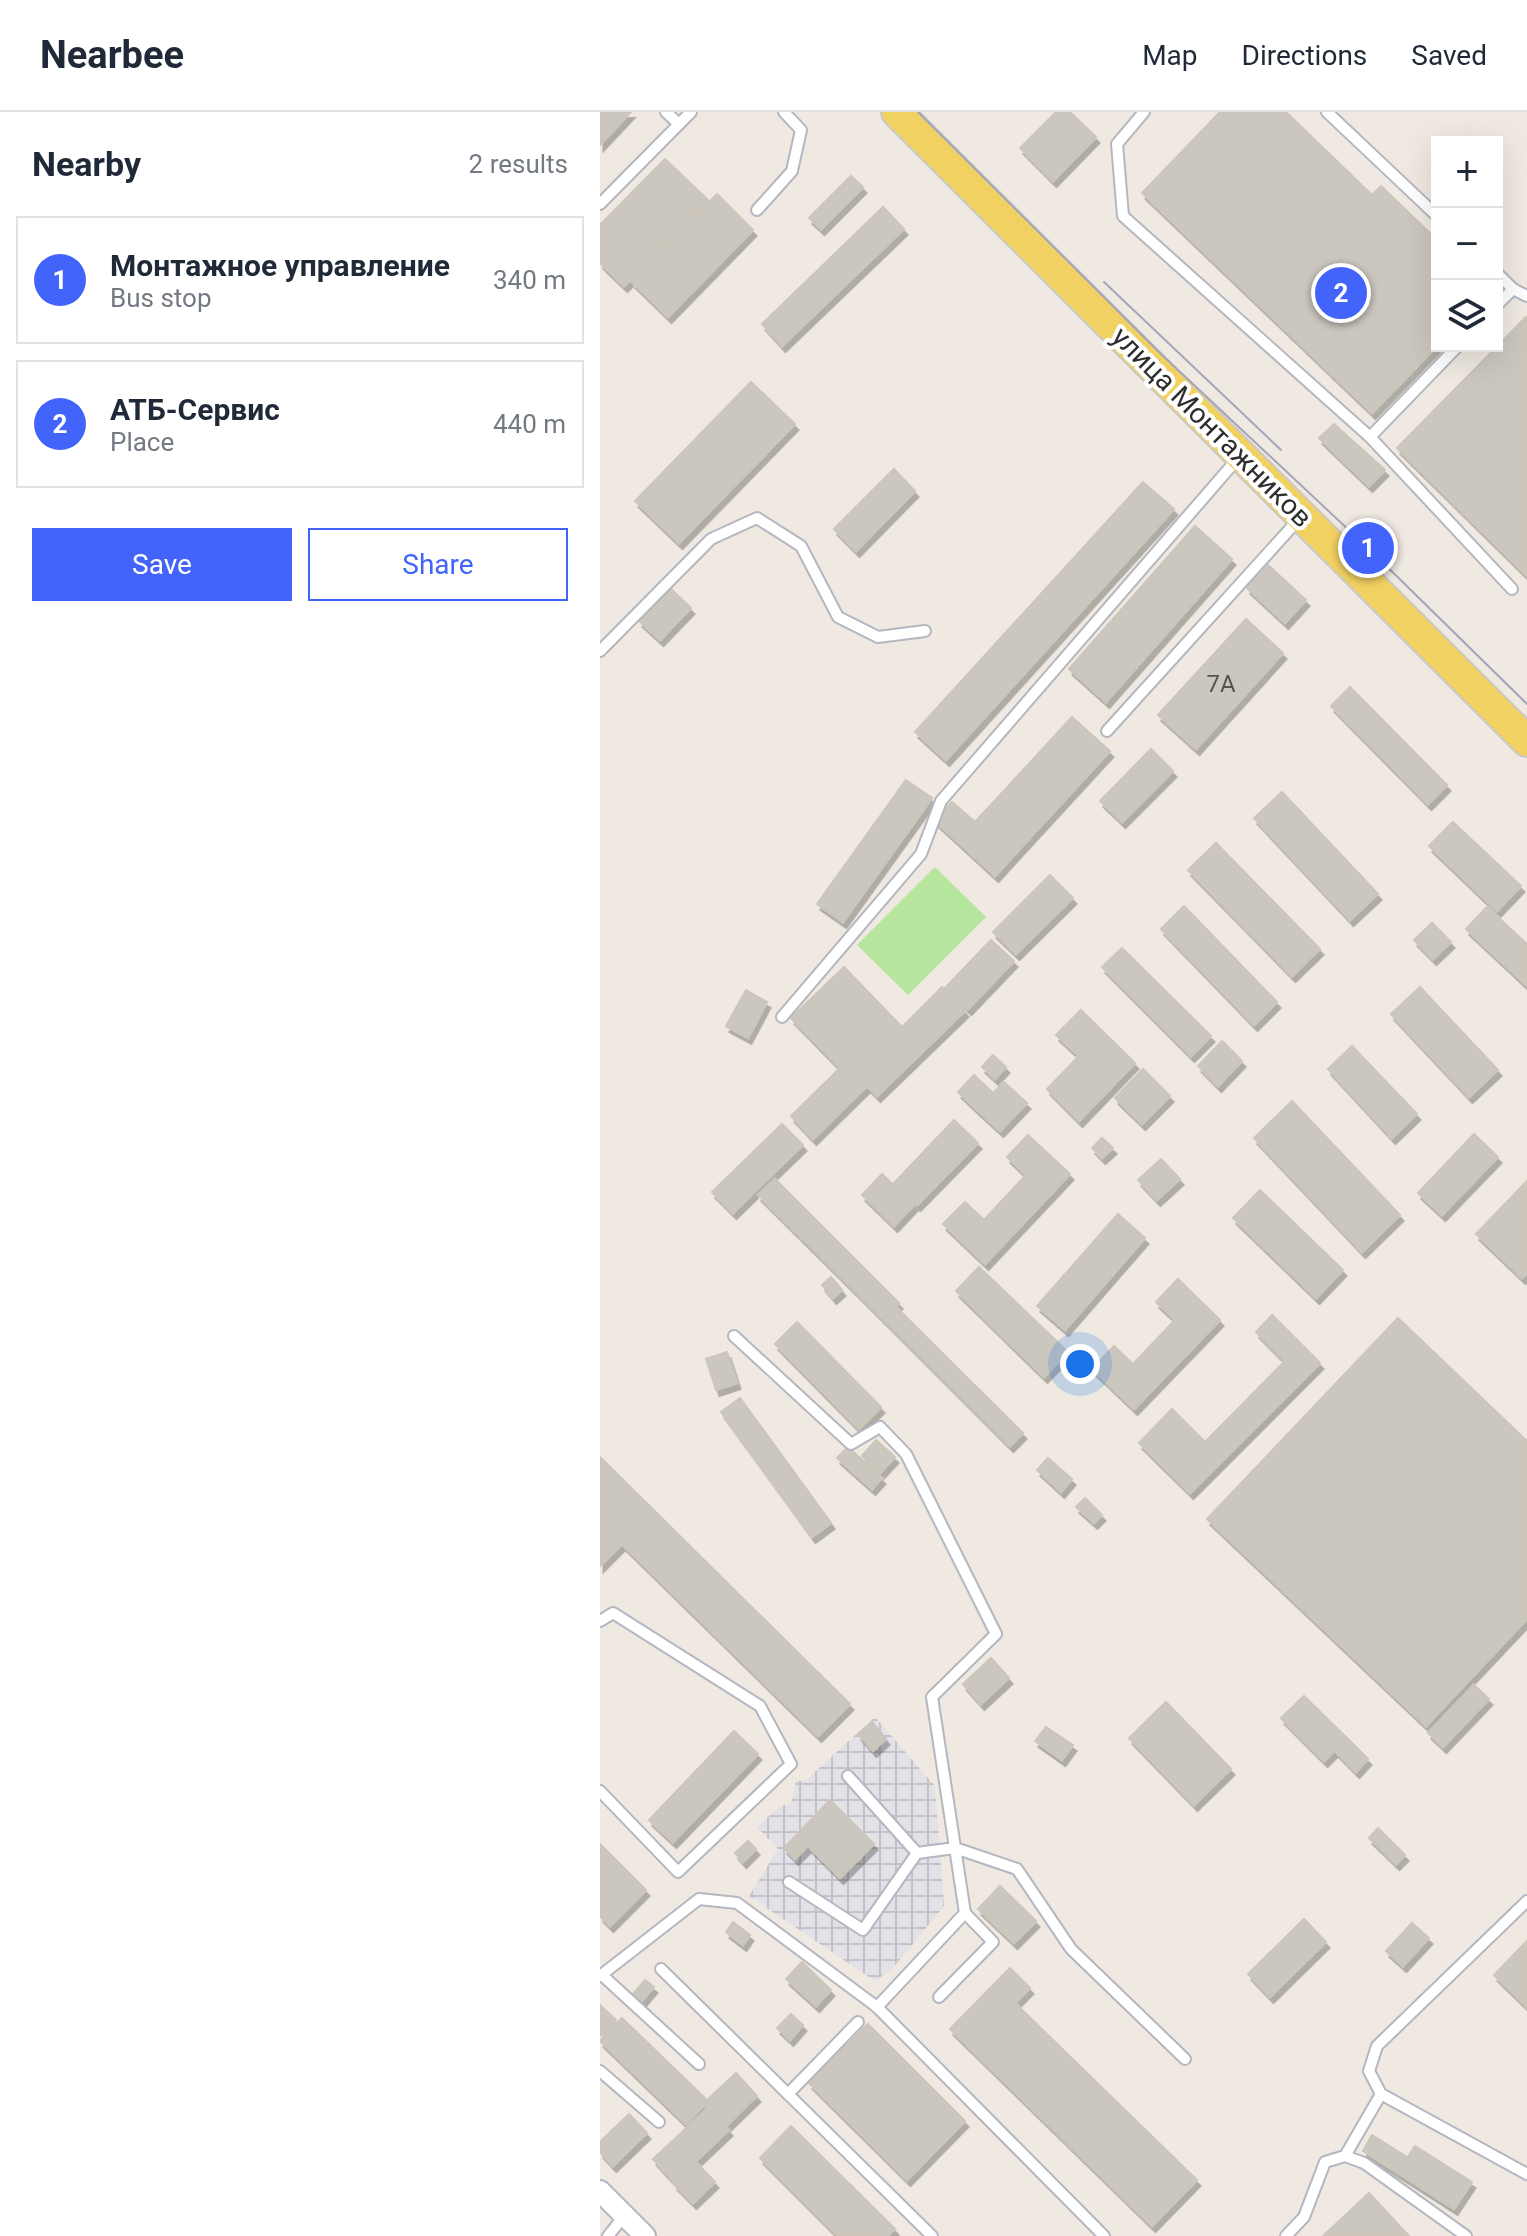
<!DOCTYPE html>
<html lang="en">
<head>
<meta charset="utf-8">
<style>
  :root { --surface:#fff; --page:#f2f2f3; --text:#1f2937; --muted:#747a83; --line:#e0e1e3; --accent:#4264fb }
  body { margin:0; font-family:Roboto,sans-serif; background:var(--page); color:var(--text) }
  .controls { position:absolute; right:24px; top:24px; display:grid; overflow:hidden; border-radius:0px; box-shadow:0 8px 32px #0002 }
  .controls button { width:72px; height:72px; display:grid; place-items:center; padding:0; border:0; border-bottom:2px solid var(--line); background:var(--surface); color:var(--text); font:40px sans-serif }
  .you { position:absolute; left:480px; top:1252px; width:28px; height:28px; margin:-20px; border:6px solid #fff; border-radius:50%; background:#1a73e8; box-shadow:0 0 0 12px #1a73e833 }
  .badge { display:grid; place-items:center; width:52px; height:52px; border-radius:50%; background:var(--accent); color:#fff; font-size:26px; font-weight:700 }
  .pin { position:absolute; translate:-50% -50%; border:4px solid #fff; box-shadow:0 2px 8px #0006 }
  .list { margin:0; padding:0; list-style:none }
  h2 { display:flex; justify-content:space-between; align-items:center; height:104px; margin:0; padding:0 32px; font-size:34px }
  h2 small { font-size:26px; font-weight:400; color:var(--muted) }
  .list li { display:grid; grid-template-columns:52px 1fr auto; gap:24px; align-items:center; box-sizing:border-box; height:128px; margin:0 16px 16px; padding:0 16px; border:2px solid var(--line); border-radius:0px }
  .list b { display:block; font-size:30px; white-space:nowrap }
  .list p { margin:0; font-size:26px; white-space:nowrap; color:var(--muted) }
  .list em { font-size:26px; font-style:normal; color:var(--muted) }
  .actions { display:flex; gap:16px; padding:24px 32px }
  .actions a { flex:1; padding:18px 0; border:2px solid var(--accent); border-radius:0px; text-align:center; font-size:28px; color:var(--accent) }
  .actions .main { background:var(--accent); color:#fff }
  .icon { flex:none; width:44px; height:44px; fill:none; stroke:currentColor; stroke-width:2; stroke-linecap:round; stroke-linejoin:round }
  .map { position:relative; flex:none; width:927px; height:2124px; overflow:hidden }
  header { display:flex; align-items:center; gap:48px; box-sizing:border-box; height:112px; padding:0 40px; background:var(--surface); border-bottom:2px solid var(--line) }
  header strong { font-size:38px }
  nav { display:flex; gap:44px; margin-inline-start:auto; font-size:28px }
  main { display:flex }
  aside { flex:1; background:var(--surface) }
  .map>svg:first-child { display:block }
  .industrial { fill:url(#industrial-grid) }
  .grass { fill:#b6e59e }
  .building { fill:#cbc7bf; stroke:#cbc5ba; stroke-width:2; filter:url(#shadow) }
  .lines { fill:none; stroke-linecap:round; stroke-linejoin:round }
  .service-casing { stroke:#b4b7c1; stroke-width:14 }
  .minor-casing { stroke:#b4b7c1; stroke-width:24 }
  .primary-casing { stroke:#c9c9c9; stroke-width:34 }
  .service { stroke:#fff; stroke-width:10 }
  .minor { stroke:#fff; stroke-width:20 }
  .primary { stroke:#f2d163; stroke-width:30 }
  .tram { stroke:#a3a6b8; stroke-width:2 }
  .labels { text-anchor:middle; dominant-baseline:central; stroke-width:8; stroke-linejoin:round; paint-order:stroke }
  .number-label { font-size:24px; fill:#555452 }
  .street-label { font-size:28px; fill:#2e2e2e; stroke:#fff }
</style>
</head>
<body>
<header>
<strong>Nearbee</strong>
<nav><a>Map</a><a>Directions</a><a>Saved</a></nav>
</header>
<main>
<aside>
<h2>Nearby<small>2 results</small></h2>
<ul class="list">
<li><span class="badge">1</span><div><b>Монтажное управление</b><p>Bus stop</p></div><em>340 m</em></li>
<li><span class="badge">2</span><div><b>АТБ-Сервис</b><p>Place</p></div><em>440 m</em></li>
</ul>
<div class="actions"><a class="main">Save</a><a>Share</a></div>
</aside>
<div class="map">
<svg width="927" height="2124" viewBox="0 0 927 2124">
  <defs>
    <pattern id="industrial-grid" width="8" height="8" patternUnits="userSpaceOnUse" patternTransform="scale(2)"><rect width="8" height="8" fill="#e3e1e8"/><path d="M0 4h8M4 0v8" fill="none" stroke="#c3c1c7"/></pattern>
    <filter id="shadow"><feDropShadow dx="3.5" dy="6" stdDeviation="0" flood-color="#0004"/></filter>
  </defs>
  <rect width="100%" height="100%" fill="#efe9e1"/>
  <!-- industrial -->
  <polygon class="industrial" points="275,1605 335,1674 344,1794 293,1856 275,1869 149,1784 178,1737 157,1715 180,1694 191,1692 196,1669 206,1668"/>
  <!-- grass -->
  <polygon class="grass" points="335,755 386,805 308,883 257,833"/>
  <!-- building -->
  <g class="building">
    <polygon points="0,0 31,0 0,33"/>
    <polygon points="456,0 470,0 496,25 453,69 420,36"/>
    <polygon points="620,0 686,0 772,83 781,74 837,128 837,234 772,301 542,81"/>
    <polygon points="65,47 108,88 24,174 0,151 0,113"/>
    <polygon points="251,64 263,75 221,117 209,106"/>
    <polygon points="117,82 153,118 68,205 32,170"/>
    <polygon points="283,95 304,117 182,234 162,212"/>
    <polygon points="926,205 927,206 926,463 797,336"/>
    <polygon points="151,270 195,312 79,431 35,389"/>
    <polygon points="734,312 785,358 769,374 719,326"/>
    <polygon points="294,357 315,379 256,439 234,417"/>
    <polygon points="543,370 574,397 346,648 315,620"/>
    <polygon points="595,414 632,447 506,590 469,557"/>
    <polygon points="668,453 706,488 685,511 647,476"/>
    <polygon points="70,476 91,496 60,528 39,509"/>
    <polygon points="646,507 683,541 596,637 558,603"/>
    <polygon points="750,575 847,673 828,692 731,594"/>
    <polygon points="472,605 510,639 395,764 335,709 352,690 375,710"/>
    <polygon points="551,637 573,659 522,710 500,689"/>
    <polygon points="306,668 332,686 243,810 217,792"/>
    <polygon points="682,680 778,782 750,808 654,706"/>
    <polygon points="853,710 921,774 897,799 829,734"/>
    <polygon points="616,731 720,837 692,864 588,758"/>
    <polygon points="450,763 473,786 416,842 393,820"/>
    <polygon points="584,794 677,890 654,913 561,817"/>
    <polygon points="887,795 927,832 927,874 866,817"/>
    <polygon points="832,811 851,830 833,847 814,828"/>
    <polygon points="391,828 414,849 368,897 345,876"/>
    <polygon points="522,836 611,924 591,944 502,855"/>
    <polygon points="244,855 302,915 342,875 365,899 277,984 267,974 213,1027 191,1004 240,956 191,906"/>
    <polygon points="820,875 898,958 869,985 791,902"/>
    <polygon points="146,878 167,890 148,926 126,914"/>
    <polygon points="481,898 535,951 479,1009 447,977 479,944 456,923"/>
    <polygon points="622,929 642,949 618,974 598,954"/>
    <polygon points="752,934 817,1002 792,1026 728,957"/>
    <polygon points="393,943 406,955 395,967 382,955"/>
    <polygon points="543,957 570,984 542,1012 515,986"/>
    <polygon points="374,963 393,981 377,998 358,980"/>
    <polygon points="404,970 427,991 400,1019 377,998"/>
    <polygon points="692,989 800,1103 762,1140 654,1026"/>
    <polygon points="354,1008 378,1031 317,1093 294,1071"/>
    <polygon points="182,1012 203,1033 133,1101 112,1080"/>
    <polygon points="874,1022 898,1045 842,1103 818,1081"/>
    <polygon points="428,1023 470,1062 385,1152 343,1112 365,1090 384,1108 426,1063 407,1045"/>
    <polygon points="502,1026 513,1036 502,1046 492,1036"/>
    <polygon points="561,1047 580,1067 557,1088 538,1068"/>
    <polygon points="282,1062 314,1093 294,1114 262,1083"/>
    <polygon points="175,1067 299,1191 283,1207 158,1083"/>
    <polygon points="927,1069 927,1161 922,1166 876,1122"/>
    <polygon points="660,1078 743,1158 716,1186 633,1106"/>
    <polygon points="518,1102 545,1126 465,1218 437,1194"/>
    <polygon points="379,1155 468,1240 444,1265 356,1179"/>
    <polygon points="231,1165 242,1178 233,1186 222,1173"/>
    <polygon points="578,1167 620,1208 534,1297 492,1257 514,1234 533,1252 575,1208 556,1190"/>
    <polygon points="296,1195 423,1321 410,1334 283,1207"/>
    <polygon points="672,1203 720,1251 590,1381 539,1331 572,1297 605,1330 685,1249 656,1220"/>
    <polygon points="798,1206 927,1329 927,1507 826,1614 607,1407"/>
    <polygon points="197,1210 281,1295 259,1317 175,1232"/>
    <polygon points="127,1240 137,1271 116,1278 106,1247"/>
    <polygon points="140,1286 194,1360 175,1374 121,1300"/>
    <polygon points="276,1328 295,1345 280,1361 262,1344"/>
    <polygon points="248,1335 282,1366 272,1377 237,1346"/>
    <polygon points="0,1345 250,1592 218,1624 22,1432 0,1454"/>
    <polygon points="448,1346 472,1367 461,1380 437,1358"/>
    <polygon points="194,1360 231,1411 212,1425 175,1374"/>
    <polygon points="485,1386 502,1403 494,1411 476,1395"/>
    <polygon points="391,1546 409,1566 381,1592 363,1572"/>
    <polygon points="874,1573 889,1587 843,1635 828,1621"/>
    <polygon points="704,1584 747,1626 724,1649 681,1606"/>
    <polygon points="566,1590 631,1657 594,1693 529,1626"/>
    <polygon points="272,1610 286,1627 273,1639 258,1622"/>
    <polygon points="446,1615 473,1633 462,1648 435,1629"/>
    <polygon points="134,1619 158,1642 73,1730 49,1708"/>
    <polygon points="747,1626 768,1647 756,1660 735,1639"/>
    <polygon points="230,1688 274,1732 240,1766 208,1734 195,1747 184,1736"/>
    <polygon points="778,1716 805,1743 796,1752 769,1726"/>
    <polygon points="148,1729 156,1737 143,1750 135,1741"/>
    <polygon points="0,1732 46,1778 10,1814 0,1804"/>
    <polygon points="400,1774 436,1809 414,1831 378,1797"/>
    <polygon points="704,1807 726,1830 670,1885 648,1862"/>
    <polygon points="133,1810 150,1823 143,1833 126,1820"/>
    <polygon points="812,1811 829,1826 803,1854 786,1839"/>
    <polygon points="927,1829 927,1895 894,1863"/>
    <polygon points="202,1850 231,1878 216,1894 186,1867"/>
    <polygon points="410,1856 430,1876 415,1891 597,2068 552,2114 350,1917"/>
    <polygon points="45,1868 54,1875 42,1889 33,1882"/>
    <polygon points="0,1893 16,1908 0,1924"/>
    <polygon points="191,1902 203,1913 190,1928 177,1916"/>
    <polygon points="22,1906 108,1989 86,2012 0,1929"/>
    <polygon points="268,1912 365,2009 307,2068 209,1971"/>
    <polygon points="136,1961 157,1984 125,2015 103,1992"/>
    <polygon points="108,1996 129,2018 74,2070 53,2047"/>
    <polygon points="29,2002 47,2021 13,2054 0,2040 0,2030"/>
    <polygon points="191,2014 295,2117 287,2124 238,2124 160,2046"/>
    <polygon points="772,2023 807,2045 798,2061 763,2039"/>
    <polygon points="815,2034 872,2070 854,2097 798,2061"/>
    <polygon points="96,2050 115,2070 93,2091 74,2072"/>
    <polygon points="769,2081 809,2124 723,2124"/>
  </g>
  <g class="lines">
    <!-- service casing -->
    <g class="service-casing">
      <g id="service">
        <polyline points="66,0 79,12"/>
        <polyline points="544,0 517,32 523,104 770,325 858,234"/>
        <polyline points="727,0 837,104"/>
        <polyline points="0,92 91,0"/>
        <polyline points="157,98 192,59 201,18 184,0"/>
        <polyline points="897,161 913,177 897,193"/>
        <polyline points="913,177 927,184"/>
        <polyline points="770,325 912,477"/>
        <polyline points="0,539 111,427 157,406 201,434 238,505 278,525 325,519"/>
        <polyline points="507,619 699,407"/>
        <polyline points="182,905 321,742 341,689 639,345"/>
        <polyline points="134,1224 251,1332 280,1315 306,1342 396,1522 332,1585 365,1801 277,1895"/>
        <polyline points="0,1509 13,1501 160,1594 191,1652 78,1760 0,1679"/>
        <polyline points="317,1741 355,1736 417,1757 471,1837 585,1947"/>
        <polyline points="189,1770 263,1818 317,1741 248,1664"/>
        <polyline points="927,1789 777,1934 769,1959 781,1982 927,2062"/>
        <polyline points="61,1857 332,2124"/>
        <polyline points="2,1863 99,1952"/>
        <polyline points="0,1864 99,1787 137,1791 277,1895 504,2124"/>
        <polyline points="339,1885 393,1830 365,1801"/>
        <polyline points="0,1959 59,2010"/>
        <polyline points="188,1982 258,1910"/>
        <polyline points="745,2044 781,1982"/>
        <polyline points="8,2124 24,2104"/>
        <polyline points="686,2124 704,2105 725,2050 745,2044 764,2051 866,2124"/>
      </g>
    </g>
    <!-- minor casing -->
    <g class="minor-casing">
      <polyline id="minor" points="0,2079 45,2124"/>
    </g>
    <!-- primary casing -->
    <g class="primary-casing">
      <polyline id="primary" points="297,0 927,629"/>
    </g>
    <!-- service -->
    <use href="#service" class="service"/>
    <!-- minor -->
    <use href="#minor" class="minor"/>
    <!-- primary -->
    <use href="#primary" class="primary"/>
    <!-- tram -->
    <g class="tram">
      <polyline points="318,0 562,243 768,436 927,592"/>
      <polyline points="504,170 681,338"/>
    </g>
  </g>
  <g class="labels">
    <!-- number labels -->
    <g class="number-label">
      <text x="621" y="572">7А</text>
    </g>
    <!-- street labels -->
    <g class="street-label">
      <text transform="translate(612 315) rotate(45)">улица Монтажников</text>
    </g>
  </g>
</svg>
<div class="controls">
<button>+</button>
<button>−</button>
<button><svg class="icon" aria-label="layers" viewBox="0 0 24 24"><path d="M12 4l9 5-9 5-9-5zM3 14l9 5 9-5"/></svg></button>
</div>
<div class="you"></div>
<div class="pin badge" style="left:768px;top:436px">1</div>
<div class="pin badge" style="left:741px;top:181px">2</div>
</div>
</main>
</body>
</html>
